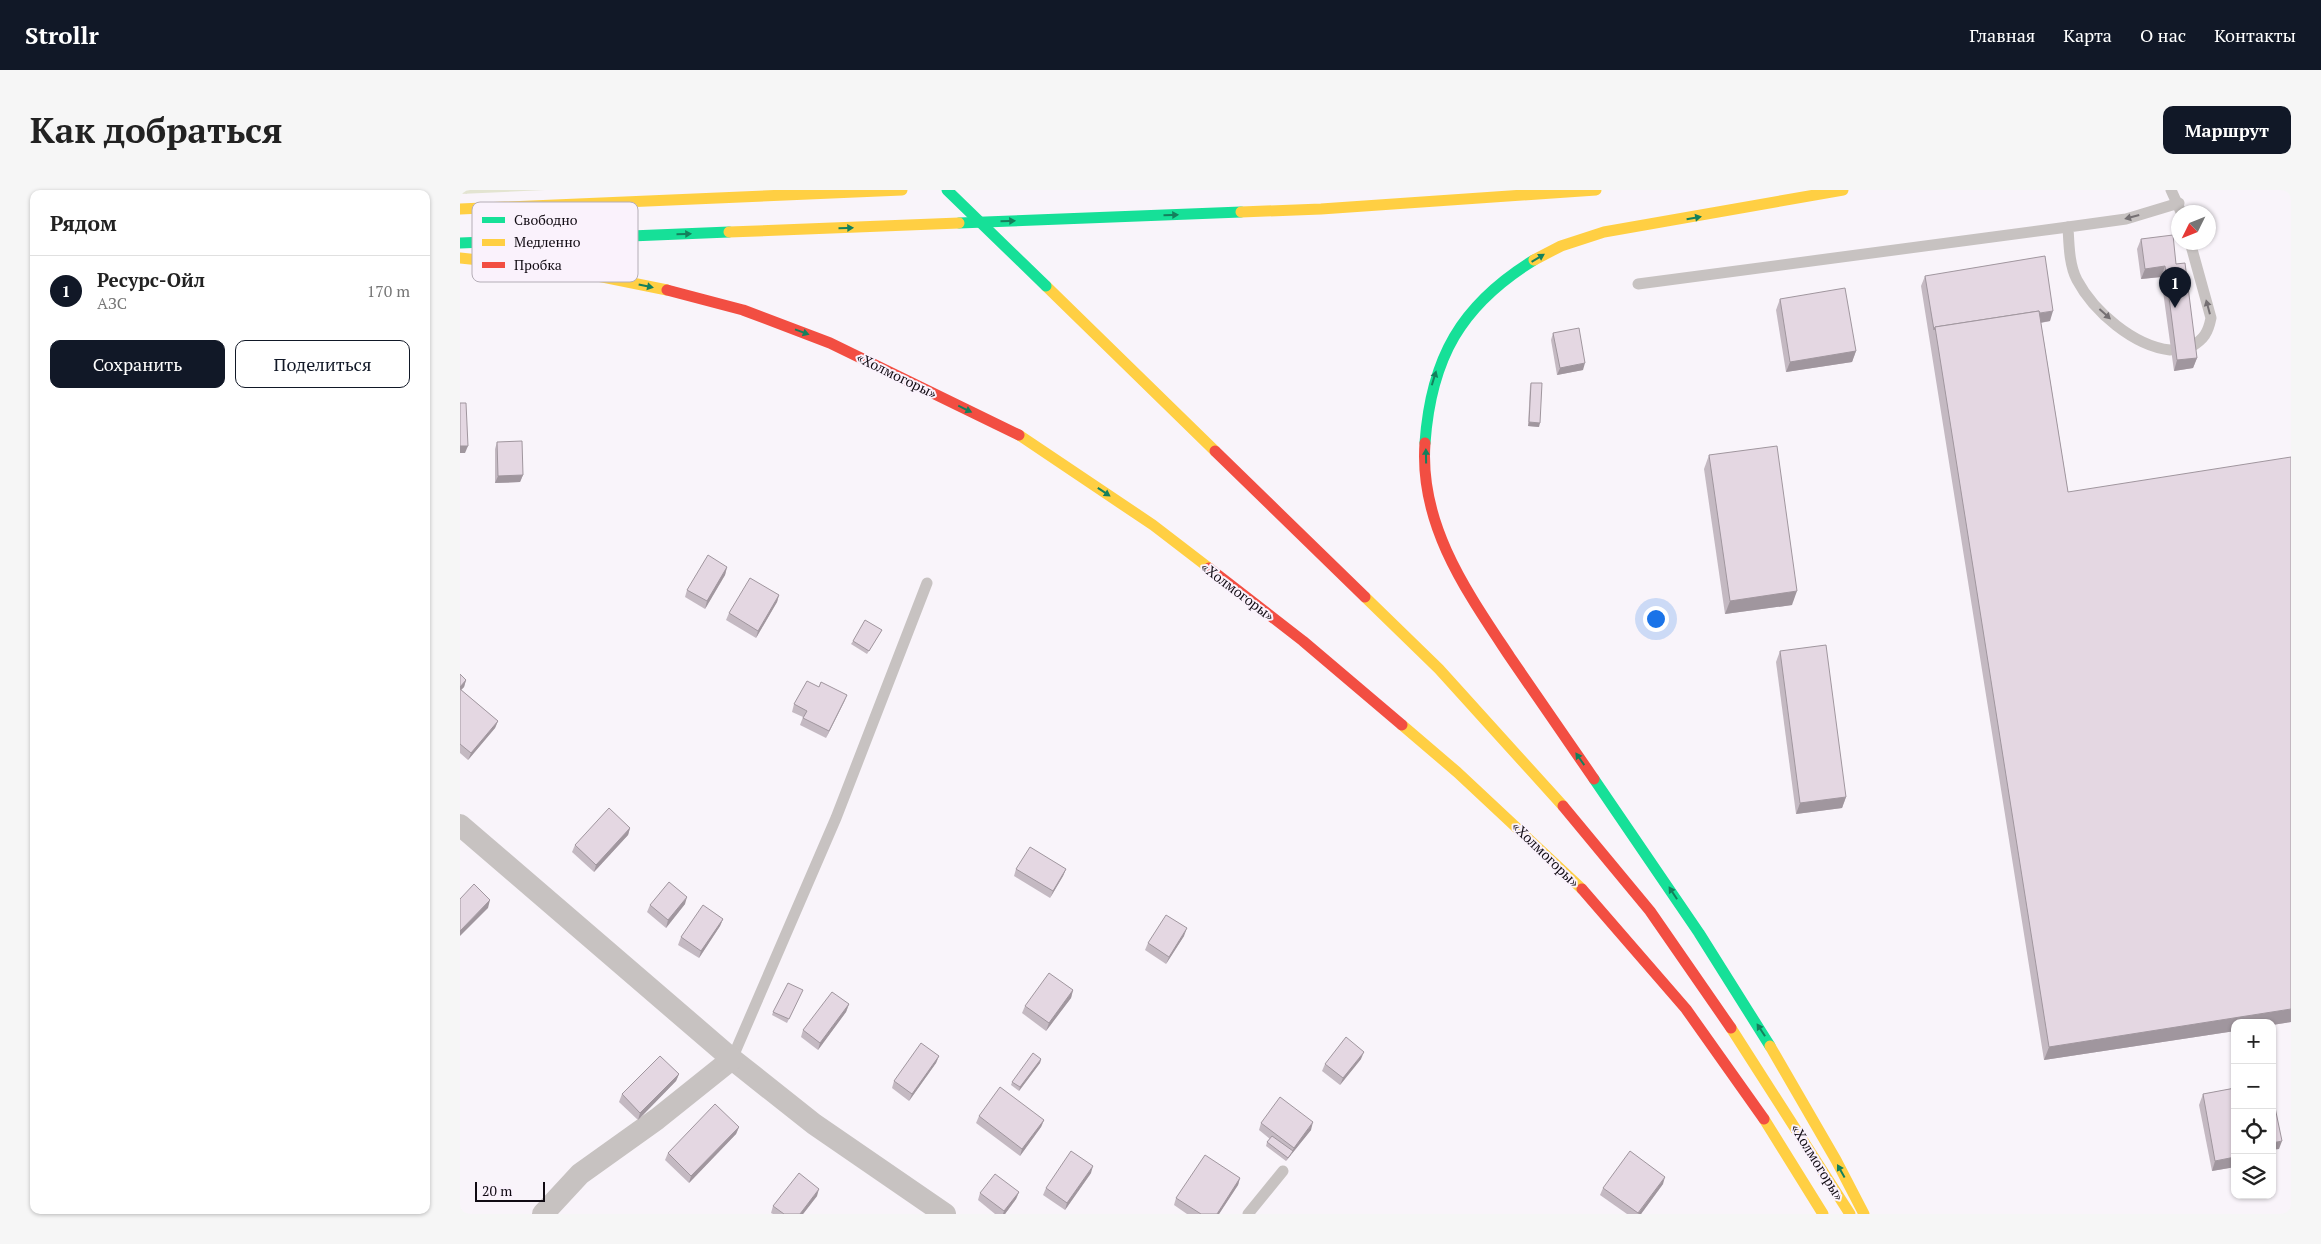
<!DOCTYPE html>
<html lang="ru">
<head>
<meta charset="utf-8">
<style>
  :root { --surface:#fff; --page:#f6f6f6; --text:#222; --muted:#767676; --line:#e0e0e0; --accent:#111827 }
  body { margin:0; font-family:"PT Serif",serif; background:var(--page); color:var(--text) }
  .controls { position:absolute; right:15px; bottom:15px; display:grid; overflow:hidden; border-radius:10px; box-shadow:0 1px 4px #0004 }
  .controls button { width:45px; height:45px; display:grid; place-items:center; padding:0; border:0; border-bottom:1px solid var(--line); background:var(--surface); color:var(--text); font:25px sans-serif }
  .compass { position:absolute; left:1711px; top:15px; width:45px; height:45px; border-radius:50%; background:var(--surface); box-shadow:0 1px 4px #0004; rotate:227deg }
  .scale { position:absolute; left:15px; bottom:12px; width:70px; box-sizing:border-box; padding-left:5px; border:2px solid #110b13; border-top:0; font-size:14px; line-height:18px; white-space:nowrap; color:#110b13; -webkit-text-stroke:4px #faf2fc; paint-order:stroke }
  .you { position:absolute; left:1195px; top:428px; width:18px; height:18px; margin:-12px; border:4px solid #fff; border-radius:50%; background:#1a73e8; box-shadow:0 0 0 8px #1a73e833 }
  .badge { display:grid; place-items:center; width:32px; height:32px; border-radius:50%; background:var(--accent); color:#fff; font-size:16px; font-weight:700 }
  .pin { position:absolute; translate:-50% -41px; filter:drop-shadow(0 1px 2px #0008) }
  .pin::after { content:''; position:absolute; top:26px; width:18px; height:15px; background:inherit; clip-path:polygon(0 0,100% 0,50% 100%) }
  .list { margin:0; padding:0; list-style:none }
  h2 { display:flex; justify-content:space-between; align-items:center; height:65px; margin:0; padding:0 20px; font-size:21px }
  h2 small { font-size:16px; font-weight:400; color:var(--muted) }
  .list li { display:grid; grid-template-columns:32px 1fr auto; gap:15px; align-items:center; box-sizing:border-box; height:70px; padding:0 20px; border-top:1px solid var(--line) }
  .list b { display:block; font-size:19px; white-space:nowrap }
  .list p { margin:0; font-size:16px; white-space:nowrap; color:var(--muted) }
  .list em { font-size:16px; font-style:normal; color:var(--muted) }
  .actions { display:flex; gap:10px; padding:15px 20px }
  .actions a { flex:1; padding:11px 0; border:1px solid var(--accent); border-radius:10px; text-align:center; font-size:18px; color:var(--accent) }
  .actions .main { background:var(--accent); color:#fff }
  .icon { flex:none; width:28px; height:28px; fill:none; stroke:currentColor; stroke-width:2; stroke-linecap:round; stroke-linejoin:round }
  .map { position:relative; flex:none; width:1831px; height:1024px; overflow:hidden; border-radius:10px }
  header { display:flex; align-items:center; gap:30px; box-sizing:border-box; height:70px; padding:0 25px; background:var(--accent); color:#fff }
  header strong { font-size:24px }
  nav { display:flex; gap:28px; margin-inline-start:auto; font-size:18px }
  .intro { display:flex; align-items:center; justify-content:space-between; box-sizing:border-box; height:120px; padding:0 30px }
  h1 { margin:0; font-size:35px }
  .button { padding:12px 22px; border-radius:10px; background:var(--accent); color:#fff; font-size:18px; font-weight:700 }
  main { display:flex; gap:30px; padding:0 30px }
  aside { flex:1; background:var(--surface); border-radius:10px; box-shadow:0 1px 4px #0004 }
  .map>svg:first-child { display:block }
  .grass { fill:url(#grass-tufts) }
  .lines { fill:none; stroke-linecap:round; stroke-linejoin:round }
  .lane { stroke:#c7c2c1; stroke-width:11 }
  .street { stroke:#c7c2c1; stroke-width:22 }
  .fast { stroke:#16e098; stroke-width:11 }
  .slow { stroke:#ffcf43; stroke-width:11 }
  .jam { stroke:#f24e42; stroke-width:11 }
  .fast-bridge { stroke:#16e098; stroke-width:11 }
  .wall { fill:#c4b9c2 }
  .shaded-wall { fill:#a0969e }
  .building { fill:#e4d7e2; stroke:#a0969e }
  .oneway { fill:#14805c }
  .oneway2 { fill:#757073 }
  .labels { text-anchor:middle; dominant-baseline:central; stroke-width:4; stroke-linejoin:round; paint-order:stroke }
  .street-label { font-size:14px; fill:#110b13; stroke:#faf2fc }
  .key { fill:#faf2fc; stroke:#b4adb6; stroke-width:1 }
  .key-label { font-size:14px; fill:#110b13 }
</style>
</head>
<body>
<header>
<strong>Strollr</strong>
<nav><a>Главная</a><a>Карта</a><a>О нас</a><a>Контакты</a></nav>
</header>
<div class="intro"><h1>Как добраться</h1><a class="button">Маршрут</a></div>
<main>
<aside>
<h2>Рядом<small></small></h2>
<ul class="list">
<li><span class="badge">1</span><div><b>Ресурс-Ойл</b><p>АЗС</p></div><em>170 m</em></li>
</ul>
<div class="actions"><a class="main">Сохранить</a><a>Поделиться</a></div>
</aside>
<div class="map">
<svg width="1831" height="1024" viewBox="0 0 1831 1024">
  <defs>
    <pattern id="grass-tufts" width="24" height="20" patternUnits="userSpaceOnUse" patternTransform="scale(1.25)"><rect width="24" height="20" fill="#e3e4d1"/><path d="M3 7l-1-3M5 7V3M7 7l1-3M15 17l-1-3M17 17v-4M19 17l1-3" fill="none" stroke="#c2c2b3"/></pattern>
  </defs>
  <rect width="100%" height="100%" fill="#f9f4fa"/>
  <!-- grass -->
  <polygon class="grass" points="0,0 85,0 0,4"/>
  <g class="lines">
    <!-- lane -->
    <g class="lane">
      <polyline points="1711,0 1721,22"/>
      <path d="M 1730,52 L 1751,128 C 1748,143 1744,149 1731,157"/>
      <polyline points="1178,94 1608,37"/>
      <path d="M 1710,160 C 1674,156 1634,122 1617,90 C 1609,75 1609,54 1608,37 L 1666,29 L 1719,13"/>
      <polyline points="272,869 376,628 467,393"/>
      <polyline points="788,1024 823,981"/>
    </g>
    <!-- street -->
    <g class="street">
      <polyline points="0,635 272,869 354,934 485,1024"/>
      <polyline points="83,1024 120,984 197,929 272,869"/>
    </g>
    <!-- fast -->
    <g class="fast">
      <polyline points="499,33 781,22"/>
      <polyline points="0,53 269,42"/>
      <path d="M 965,253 C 971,168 1001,115 1074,70"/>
      <polyline points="1134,589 1239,743 1310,856"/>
    </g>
    <!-- slow -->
    <g class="slow">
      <polyline points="0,19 442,0"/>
      <polyline points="781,22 861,19 1136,0"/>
      <polyline points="269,42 499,33"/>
      <polyline points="0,68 103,79 207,100"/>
      <polyline points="1074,70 1101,56 1144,42 1383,0"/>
      <polyline points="586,96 755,261"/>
      <polyline points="559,245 693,335 749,378"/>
      <polyline points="905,407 979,479 1103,616"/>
      <polyline points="942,535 997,582 1122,699"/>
      <polyline points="1271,838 1390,1024"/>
      <polyline points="1310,856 1376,970 1404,1024"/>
      <polyline points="1304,929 1363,1024"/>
    </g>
    <!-- jam -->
    <g class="jam">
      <polyline points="207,100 283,120 370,153 559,245"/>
      <path d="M 965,253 C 959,335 1007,402 1050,467 C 1078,508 1106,548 1134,589"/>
      <polyline points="755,261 905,407"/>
      <polyline points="749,378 843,451 942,535"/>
      <polyline points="1103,616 1190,721 1271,838"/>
      <polyline points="1122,699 1226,819 1304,929"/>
    </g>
    <!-- fast-bridge -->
    <polyline class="fast-bridge" points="487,0 586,96"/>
  </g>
  <!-- wall -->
  <g class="wall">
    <polygon points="1681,49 1716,74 1737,168 1733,178 1714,181 1701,87 1681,89 1677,59"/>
    <polygon points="1465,86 1590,131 1581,133 1608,302 1831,832 1812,835 1812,833 1775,833 1775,841 1584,870 1461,96"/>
    <polygon points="1320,109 1396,161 1392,172 1326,182 1316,120"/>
    <polygon points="1093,143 1123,180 1097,185 1091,150"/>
    <polygon points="1071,193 1079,237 1068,236 1070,196"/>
    <polygon points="37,252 63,285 60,292 35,293 35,259"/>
    <polygon points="1249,265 1332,415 1265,424 1244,279"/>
    <polygon points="267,377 265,385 245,419 225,407 227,400"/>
    <polygon points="319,405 317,412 296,448 266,430 269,423"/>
    <polygon points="420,443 407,464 391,454 393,451"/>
    <polygon points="1320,461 1386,607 1382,618 1336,624 1316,472"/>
    <polygon points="0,484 6,490 4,497 1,500 38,531 35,538 8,570 0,563"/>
    <polygon points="359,497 387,505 384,512 366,548 340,535 343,527 332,522 334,514"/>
    <polygon points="170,638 168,645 134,682 112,662 115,655"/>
    <polygon points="556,679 606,679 603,686 590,708 554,686"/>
    <polygon points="225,714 206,738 187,722 190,715"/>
    <polygon points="263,729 260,736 239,768 218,755 221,747"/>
    <polygon points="724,746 706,774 685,760 688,753"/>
    <polygon points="613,800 611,808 586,841 562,823 565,816"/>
    <polygon points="341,804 327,833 312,825 313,822"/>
    <polygon points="389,814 386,822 358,860 341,847 343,840"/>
    <polygon points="479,866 476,873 449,911 432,898 434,891"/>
    <polygon points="581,869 580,873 559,901 551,895 552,892"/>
    <polygon points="901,869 880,895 862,881 865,874"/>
    <polygon points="219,884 216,891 178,930 159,912 162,904"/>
    <polygon points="1775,898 1775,977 1752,981 1739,915 1743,904"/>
    <polygon points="519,926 584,930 581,937 560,966 516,933"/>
    <polygon points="801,933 851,940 826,971 806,956 807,952 810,949 799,940"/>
    <polygon points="279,937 276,944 229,993 205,970 208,963"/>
    <polygon points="631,983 605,1020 583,1005 586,998"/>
    <polygon points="780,988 778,995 759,1024 727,1024 714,1015 716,1008"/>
    <polygon points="1203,994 1181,1024 1167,1024 1140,1005 1143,998"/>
    <polygon points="559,1002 556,1009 545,1024 535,1024 518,1010 520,1003"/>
    <polygon points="357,1006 343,1024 313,1024 311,1023 313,1016"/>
  </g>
  <!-- shaded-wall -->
  <g class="shaded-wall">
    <polygon points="1705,76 1701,87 1681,89 1685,79"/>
    <polygon points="1593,121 1590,131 1477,150 1476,140"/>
    <polygon points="1396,161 1392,172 1326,182 1330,172"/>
    <polygon points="1737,168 1733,178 1714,181 1717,170"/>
    <polygon points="1125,173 1123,180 1097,185 1100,178"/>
    <polygon points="1069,232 1080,233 1079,237 1068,236"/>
    <polygon points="0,256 8,256 5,263 0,263"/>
    <polygon points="63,285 60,292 35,293 38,286"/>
    <polygon points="267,377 265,385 245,419 247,411"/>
    <polygon points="1337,401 1332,415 1265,424 1270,411"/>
    <polygon points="319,405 317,412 296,448 298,441"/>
    <polygon points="6,490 4,497 0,501 0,497"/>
    <polygon points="387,505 384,512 366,548 369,541"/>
    <polygon points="38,531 35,538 8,570 11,563"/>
    <polygon points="1386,607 1382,618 1336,624 1340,613"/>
    <polygon points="170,638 168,645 134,682 136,675"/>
    <polygon points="606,679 603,686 590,708 593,701"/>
    <polygon points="227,707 225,714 206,738 208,730"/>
    <polygon points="30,710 28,718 0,746 0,741"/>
    <polygon points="263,729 260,736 239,768 241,761"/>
    <polygon points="727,738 724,746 706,774 709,767"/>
    <polygon points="613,800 611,808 586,841 589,833"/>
    <polygon points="389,814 386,822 358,860 360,853"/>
    <polygon points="1831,819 1831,832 1812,835 1812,833 1775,833 1775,841 1584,870 1589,857"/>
    <polygon points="904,862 901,869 880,895 883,888"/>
    <polygon points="479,866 476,873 449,911 452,904"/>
    <polygon points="581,869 580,873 559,901 560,897"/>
    <polygon points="219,884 216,891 178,930 180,923"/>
    <polygon points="584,930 581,937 560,966 562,959"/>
    <polygon points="853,932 851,940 826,971 834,958"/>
    <polygon points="279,937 276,944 229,993 231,986"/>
    <polygon points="1822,951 1819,959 1812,960 1812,953"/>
    <polygon points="1775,967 1775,977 1752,981 1755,971"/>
    <polygon points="633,976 631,983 605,1020 607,1013"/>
    <polygon points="1205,987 1203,994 1181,1024 1178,1024"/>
    <polygon points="780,988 778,995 759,1024 757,1024"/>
    <polygon points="359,999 357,1006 343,1024 340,1024"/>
    <polygon points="559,1002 556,1009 545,1024 543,1024 544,1021"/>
  </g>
  <!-- building -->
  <g class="building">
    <polygon points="1713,45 1716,74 1725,73 1737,168 1717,170 1705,76 1685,79 1681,49"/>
    <polygon points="1585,66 1593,121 1580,123 1579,121 1475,137 1474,140 1465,86"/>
    <polygon points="1385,98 1396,161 1330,172 1320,109"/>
    <polygon points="1579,121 1608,302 1831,267 1831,819 1589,857 1475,137"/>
    <polygon points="1119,138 1125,173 1100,178 1093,143"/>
    <polygon points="1071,193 1082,193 1080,233 1069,232"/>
    <polygon points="0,213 6,213 8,256 0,256"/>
    <polygon points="62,251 63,285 38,286 37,252"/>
    <polygon points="1317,256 1337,401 1270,411 1249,265"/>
    <polygon points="248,365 267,377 247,411 227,400"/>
    <polygon points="290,388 319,405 298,441 269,423"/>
    <polygon points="405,430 422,440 409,461 393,451"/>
    <polygon points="1366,455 1386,607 1340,613 1320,461"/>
    <polygon points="0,484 6,490 0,497"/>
    <polygon points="347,491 359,497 361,492 387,505 369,541 343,528 347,521 334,514"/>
    <polygon points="0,499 38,531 11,563 0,554"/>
    <polygon points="149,618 170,638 136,675 115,655"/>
    <polygon points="570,657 606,679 593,701 556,679"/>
    <polygon points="209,692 227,707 208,730 190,715"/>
    <polygon points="14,694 30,710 0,741 0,709"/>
    <polygon points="243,715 263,729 241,761 221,747"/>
    <polygon points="706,725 727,738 709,767 688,753"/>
    <polygon points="589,783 613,800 589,833 565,816"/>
    <polygon points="328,793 343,800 329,829 313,822"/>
    <polygon points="372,802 389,814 360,853 343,840"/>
    <polygon points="886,847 904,862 883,888 865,874"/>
    <polygon points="461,853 479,866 452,904 434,891"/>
    <polygon points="573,863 581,869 560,897 552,892"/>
    <polygon points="200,866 219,884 180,923 162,904"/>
    <polygon points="540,897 584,930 562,959 519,926"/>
    <polygon points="1775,898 1775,967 1755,971 1743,904"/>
    <polygon points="1812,903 1822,951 1812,953"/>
    <polygon points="820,907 853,932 834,958 801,933"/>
    <polygon points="255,914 279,937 231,986 208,963"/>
    <polygon points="812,946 833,961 828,968 807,952"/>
    <polygon points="611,961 633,976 607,1013 586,998"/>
    <polygon points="1170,961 1205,987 1178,1023 1143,998"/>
    <polygon points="745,965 780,988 757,1024 741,1024 716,1008"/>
    <polygon points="339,983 359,999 340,1024 324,1024 313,1016"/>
    <polygon points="535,984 559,1002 544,1021 520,1003"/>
  </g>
  <!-- one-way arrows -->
  <defs><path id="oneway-solid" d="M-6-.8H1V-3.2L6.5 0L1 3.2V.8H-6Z" transform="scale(1.25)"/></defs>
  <g class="oneway">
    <use href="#oneway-solid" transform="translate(711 25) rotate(-2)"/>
    <use href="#oneway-solid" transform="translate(1234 28) rotate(-10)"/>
    <use href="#oneway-solid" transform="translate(548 31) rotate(-2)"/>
    <use href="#oneway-solid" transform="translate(386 38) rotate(-2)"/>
    <use href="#oneway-solid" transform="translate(224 44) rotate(-2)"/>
    <use href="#oneway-solid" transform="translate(1078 68) rotate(-31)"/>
    <use href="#oneway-solid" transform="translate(186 96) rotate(12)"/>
    <use href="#oneway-solid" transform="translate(342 142) rotate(20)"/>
    <use href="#oneway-solid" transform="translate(974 188) rotate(-73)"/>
    <use href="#oneway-solid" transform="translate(505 219) rotate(26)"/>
    <use href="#oneway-solid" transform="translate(966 266) rotate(-91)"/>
    <use href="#oneway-solid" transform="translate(644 302) rotate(34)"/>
    <use href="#oneway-solid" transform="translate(1120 569) rotate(-125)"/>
    <use href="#oneway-solid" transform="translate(1213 703) rotate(-123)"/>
    <use href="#oneway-solid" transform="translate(1301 840) rotate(-123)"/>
    <use href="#oneway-solid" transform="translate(1381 981) rotate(-119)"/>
  </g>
  <g class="oneway2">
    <use href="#oneway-solid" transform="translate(1672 27) rotate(165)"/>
    <use href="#oneway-solid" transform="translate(1748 117) rotate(-105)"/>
    <use href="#oneway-solid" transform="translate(1645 124) rotate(42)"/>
  </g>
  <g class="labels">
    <!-- street labels -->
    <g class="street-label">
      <text transform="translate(437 185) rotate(26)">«Холмогоры»</text>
      <text transform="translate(778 401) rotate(37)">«Холмогоры»</text>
      <text transform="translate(1086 664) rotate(44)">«Холмогоры»</text>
      <text transform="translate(1358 972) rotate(58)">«Холмогоры»</text>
    </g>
  </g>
  <!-- legend -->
  <rect x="12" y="12" width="166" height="80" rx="8" class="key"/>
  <rect x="22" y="27" width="23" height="6" fill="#16e098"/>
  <rect x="22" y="49" width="23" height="7" fill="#ffcf43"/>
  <rect x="22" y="72" width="23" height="6" fill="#f24e42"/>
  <g class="key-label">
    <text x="54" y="35">Свободно</text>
    <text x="54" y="57">Медленно</text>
    <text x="54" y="80">Пробка</text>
  </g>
</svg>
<div class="controls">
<button>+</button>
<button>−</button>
<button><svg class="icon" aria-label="locate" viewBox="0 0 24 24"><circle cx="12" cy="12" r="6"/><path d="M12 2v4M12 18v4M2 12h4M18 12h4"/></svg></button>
<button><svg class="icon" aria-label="layers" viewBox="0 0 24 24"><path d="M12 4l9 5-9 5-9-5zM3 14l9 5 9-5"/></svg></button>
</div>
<svg class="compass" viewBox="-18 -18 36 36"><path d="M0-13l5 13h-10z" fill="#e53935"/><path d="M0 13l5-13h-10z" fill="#767676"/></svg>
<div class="scale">20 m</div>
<div class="you"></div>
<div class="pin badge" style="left:1715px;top:118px">1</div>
</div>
</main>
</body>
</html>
